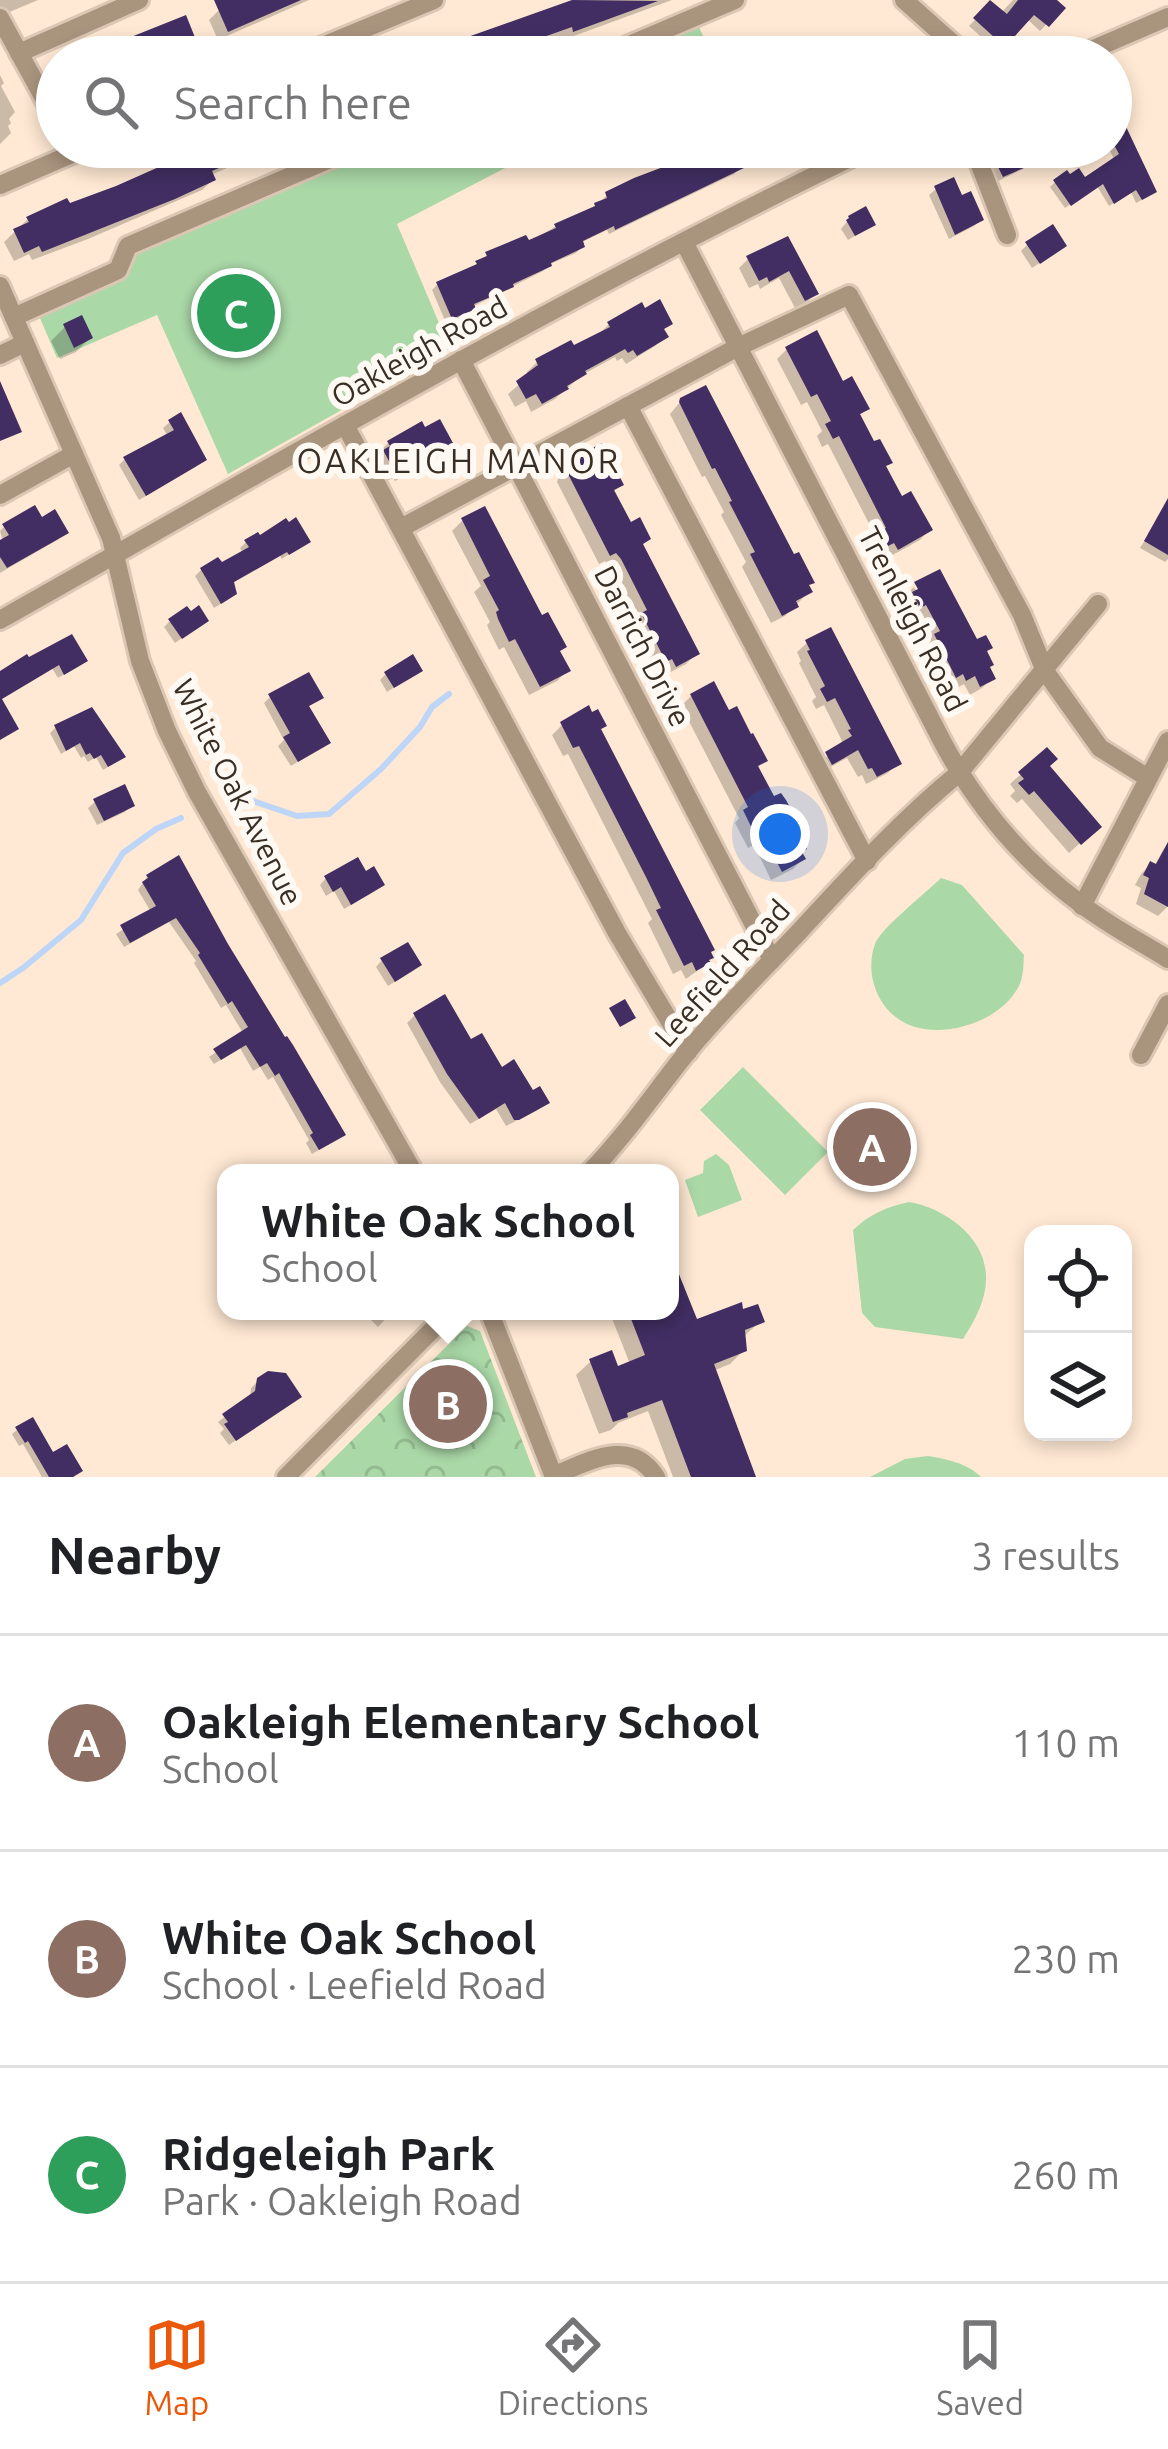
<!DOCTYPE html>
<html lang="en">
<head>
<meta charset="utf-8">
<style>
  :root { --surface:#fff; --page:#f6f6f6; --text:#202124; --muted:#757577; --line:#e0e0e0; --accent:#ea580c }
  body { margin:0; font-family:Ubuntu,sans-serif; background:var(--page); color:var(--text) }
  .controls { position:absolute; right:36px; bottom:36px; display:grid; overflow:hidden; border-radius:24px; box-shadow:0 6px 18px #0003 }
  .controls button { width:108px; height:108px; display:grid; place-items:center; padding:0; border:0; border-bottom:3px solid var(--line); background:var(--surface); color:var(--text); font:60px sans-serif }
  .you { position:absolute; left:780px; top:834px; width:42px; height:42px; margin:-30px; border:9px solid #fff; border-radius:50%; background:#1a73e8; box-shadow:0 0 0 18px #1a73e833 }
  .badge { display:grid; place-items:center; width:78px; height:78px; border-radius:50%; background:var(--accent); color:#fff; font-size:39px; font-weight:700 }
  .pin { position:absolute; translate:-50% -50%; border:6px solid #fff; box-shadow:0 3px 12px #0006 }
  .popup { position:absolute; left:217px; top:1164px; width:462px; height:156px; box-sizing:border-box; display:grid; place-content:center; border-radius:24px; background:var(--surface); filter:drop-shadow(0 3px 9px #0005); font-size:39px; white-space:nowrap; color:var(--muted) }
  .popup b { font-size:45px; color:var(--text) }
  .popup::after { content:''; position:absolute; left:50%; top:100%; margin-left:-24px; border:24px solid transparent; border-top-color:var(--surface) }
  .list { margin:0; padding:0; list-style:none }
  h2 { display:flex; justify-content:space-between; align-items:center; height:156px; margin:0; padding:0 48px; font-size:51px }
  h2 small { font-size:39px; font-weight:400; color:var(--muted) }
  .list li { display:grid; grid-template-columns:78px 1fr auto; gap:36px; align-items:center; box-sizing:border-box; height:216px; padding:0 48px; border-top:3px solid var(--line) }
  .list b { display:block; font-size:45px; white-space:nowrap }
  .list p { margin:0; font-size:39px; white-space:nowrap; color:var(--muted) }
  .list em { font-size:39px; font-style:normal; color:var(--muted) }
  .icon { flex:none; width:66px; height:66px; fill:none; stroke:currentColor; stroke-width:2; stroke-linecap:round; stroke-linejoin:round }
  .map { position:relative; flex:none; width:1168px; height:1477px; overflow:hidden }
  .search { position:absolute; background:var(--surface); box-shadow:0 6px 18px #0003; left:36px; right:36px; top:36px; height:132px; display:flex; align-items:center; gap:30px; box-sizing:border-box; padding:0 42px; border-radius:66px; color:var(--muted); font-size:45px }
  .sheet { height:804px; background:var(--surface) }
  nav { display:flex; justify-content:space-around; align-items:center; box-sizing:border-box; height:168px; border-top:3px solid var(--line); background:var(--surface); font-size:33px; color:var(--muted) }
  nav a { display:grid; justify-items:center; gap:6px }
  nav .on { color:var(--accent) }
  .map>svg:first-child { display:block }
  .green { fill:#aad8a7 }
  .forest { fill:url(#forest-crowns) }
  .shadow { fill:#0003 }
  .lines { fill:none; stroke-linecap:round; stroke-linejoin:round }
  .stream { stroke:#bdd5f7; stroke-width:6 }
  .building { fill:#422e63 }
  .minor-casing { stroke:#dbc7b4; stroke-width:24 }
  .minor { stroke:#a9947e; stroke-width:18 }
  .labels { text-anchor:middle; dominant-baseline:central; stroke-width:12; stroke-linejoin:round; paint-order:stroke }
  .street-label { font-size:30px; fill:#392e24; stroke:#fff9f4 }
  .neighbourhood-label { font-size:33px; letter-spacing:3px; fill:#392e24; stroke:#fff9f4 }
</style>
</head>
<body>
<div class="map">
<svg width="1168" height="1477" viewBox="0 0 1168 1477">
  <defs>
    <pattern id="forest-crowns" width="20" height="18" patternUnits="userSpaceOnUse" patternTransform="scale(3)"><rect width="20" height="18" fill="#aad8a7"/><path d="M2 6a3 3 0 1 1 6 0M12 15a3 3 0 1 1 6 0" fill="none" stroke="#93ba90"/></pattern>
  </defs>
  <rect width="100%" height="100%" fill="#ffe9d4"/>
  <!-- green -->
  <g class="green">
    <polygon points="697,23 713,57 619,57"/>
    <polygon points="412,147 546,147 397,224 450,349 228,474 157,315 57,358 37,311 131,269 125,252 365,148 373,164"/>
    <path d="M 941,878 L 962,885 L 1024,955 C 1023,968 1024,980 1016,991 C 997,1021 949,1037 915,1027 C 881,1017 863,977 875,944 C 880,929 927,892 941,878 Z"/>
    <polygon points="743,1067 828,1152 785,1195 700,1110"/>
    <polygon points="716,1154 729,1165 742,1200 698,1217 685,1180 703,1173 704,1161"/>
    <path d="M 909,1202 C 944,1208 985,1236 986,1276 C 987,1299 975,1320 963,1339 L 875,1327 L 862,1313 L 853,1230 C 870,1214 886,1207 909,1202 Z"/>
    <path d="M 928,1456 C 946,1459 967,1463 981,1477 L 870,1477 L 905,1459 Z"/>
  </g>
  <!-- forest -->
  <polygon class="forest" points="467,1326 480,1331 536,1477 315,1477"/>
  <!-- shadow -->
  <g class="shadow">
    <polygon points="0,0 38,0 0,16"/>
    <polygon points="238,0 309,0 218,40 209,20 219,10"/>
    <polygon points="578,0 672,0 563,40 562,36 521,50 514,57 418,57"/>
    <polygon points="1013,0 1052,0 1062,8 1040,31 1027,19 997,51 969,26 991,3 1001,13"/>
    <polygon points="57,69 57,109 41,81"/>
    <polygon points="0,75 4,83 1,86 15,112 9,119 11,123 8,126 11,133 0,144"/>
    <polygon points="1111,101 1149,196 1136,203 1131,192 1109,206 1097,186 1065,208 1050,187 1055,182 1069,178 1084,181 1115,161 1108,147 1111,147"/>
    <polygon points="211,147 234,147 239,157 229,167 211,175 213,180 202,190 88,239 32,260 29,254 14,261 4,242 28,219 69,207"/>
    <polygon points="257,147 292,147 262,159"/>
    <polygon points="717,147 776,147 778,150 771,156 739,169 734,174 609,234 607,230 580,243 582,247 576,253 550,264 543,271 472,307 466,314 446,323 432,290 438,284 470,270 487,255 527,244 556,226 591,211 607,195 711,152"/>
    <polygon points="1017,147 1022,147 1029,163 1023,169 996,182 988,164 994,158"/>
    <polygon points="936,189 980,220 974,226 949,239 929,195"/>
    <polygon points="850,218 873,225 848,240 841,229"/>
    <polygon points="787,240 815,294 806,303 795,308 779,278 760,289 758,284 749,288 739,268 748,259"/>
    <polygon points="1027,245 1057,251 1032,268 1021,251"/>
    <polygon points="609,324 662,331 665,336 655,346 626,364 622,358 617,361 615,357 582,375 555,399 531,412 526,401 515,407 508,394 529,376 527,372 537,362 573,349 599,334"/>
    <polygon points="65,327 90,338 76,352 60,359 51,341"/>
    <polygon points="787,349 842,385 866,409 858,417 901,500 929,530 920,540 887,558 883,551 878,554 872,544 877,539 828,444 822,447 817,436 822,431 807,402 801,405 777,359"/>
    <polygon points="681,401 809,592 785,616 771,623 742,567 746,562 721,515 724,512 705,476 702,477 670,414"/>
    <polygon points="170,422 197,466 139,500 119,465 125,459 168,437 163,428"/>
    <polygon points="388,443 449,443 426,465 395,481 393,478 385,482 374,463 380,457 378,453"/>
    <polygon points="570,462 621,485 612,493 696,654 686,664 665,675 661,667 655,670 633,626 638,620 611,569 605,561 599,564 557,482 560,473"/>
    <polygon points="484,510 567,671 557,681 529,695 504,647 499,650 489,630 487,625 490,622 474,592 481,586 452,531 462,521"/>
    <polygon points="1162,514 1168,517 1168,559 1165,562 1140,548"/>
    <polygon points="4,527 59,539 0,573 0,544 3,542 0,531"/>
    <polygon points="246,542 307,542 282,559 280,556 231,584 227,600 214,608 195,576 201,570 222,566 243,553 240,548"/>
    <polygon points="914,587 922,603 927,601 984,653 992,678 982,688 970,695 964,684 955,689 952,682 946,686 925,647 931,641 916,613 909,616 904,605 909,600 906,595"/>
    <polygon points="170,621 199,626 175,643 164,627"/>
    <polygon points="71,638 79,666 58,678 52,668 0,700 0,677"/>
    <polygon points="807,643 898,763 888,773 866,784 862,775 858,777 847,758 821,772 817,764 842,745 842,741 824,705 816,709 812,701 816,697 799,663 801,661 797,652"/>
    <polygon points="419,671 387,692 380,680 386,674"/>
    <polygon points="691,696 728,714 764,760 756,769 803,859 793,869 771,880 754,845 748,848 735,823 739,818 681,706"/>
    <polygon points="270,697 314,703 306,708 327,743 291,766 278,746 284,740 264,703"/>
    <polygon points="562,725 598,730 708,963 686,979 681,970 673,974 648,923 652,919 568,754 563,756 552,735"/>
    <polygon points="55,728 117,761 103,770 96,757 88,762 84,756 81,758 74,746 61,754 50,733"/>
    <polygon points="1047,751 1046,767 1088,836 1069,853 1022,799 1017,803 1010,796 1015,791 1010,784"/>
    <polygon points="95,802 131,805 125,812 97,825 88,808"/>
    <polygon points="1168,842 1168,906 1158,916 1136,904 1141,888 1135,885 1141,874 1151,864 1154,866"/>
    <polygon points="147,877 336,1140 312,1154 306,1143 309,1140 273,1077 268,1080 260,1067 253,1071 240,1048 214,1064 209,1057 243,1033 226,1005 221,1008 194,963 196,961 169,922 124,947 116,934 151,912 138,890"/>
    <polygon points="326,878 375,891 344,909 334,891 326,896 320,885"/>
    <polygon points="382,960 412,971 388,986 376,967"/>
    <polygon points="415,1015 470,1043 501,1071 546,1102 538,1110 506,1126 496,1109 470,1124 440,1082 407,1023"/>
    <polygon points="670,1257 696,1323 740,1313 761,1321 743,1337 744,1350 730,1364 713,1371 753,1477 673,1477 648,1411 618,1423 611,1430 599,1434 576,1375 590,1362 616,1369 630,1364 609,1311 670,1311"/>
    <polygon points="362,1311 393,1311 378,1327"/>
    <polygon points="258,1381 292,1402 229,1445 220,1433 224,1429 218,1422 250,1398 251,1388"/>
    <polygon points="17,1430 52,1456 79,1471 72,1477 42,1477 23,1444 19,1446 12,1434"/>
  </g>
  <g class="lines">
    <!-- stream -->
    <g class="stream">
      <polyline points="229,793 297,816 329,814 381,769 420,727 432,707 449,694"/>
      <polyline points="0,983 23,968 81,920 123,853 156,829 181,818"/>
    </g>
  </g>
  <!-- building -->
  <g class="building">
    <polygon points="214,0 301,0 228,32"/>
    <polygon points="572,0 658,1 573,32 572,27 521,45 523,50 502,57 418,57 417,55"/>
    <polygon points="990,0 1007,14 1018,0 1057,0 1066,8 1049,27 1034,15 1005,47 973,18"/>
    <polygon points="186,15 198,45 169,57 81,57"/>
    <polygon points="1111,95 1157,192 1142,200 1136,190 1114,204 1103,184 1071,206 1053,180 1067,170 1070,174 1079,168 1085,177 1119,154 1111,139"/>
    <polygon points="204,147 238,147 242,158 212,171 216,180 175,199 42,252 39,246 24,253 13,229 29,222 26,217 67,198 70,203 116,186"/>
    <polygon points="716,147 788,148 743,166 744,168 615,230 614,226 583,241 585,247 551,263 552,266 513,284 514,287 474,304 476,309 452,319 436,282 477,264 475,261 487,256 485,252 526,235 529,240 556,228 554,224 595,206 594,203 607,198 605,192 634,178"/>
    <polygon points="1010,147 1025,147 1033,164 1003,177 992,155"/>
    <polygon points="954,177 962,195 971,191 984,220 955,235 934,186"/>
    <polygon points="866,206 876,225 855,236 846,220 849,218 848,216"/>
    <polygon points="1053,224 1067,246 1040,264 1025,242"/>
    <polygon points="788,236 819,294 805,301 789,271 769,282 767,277 759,281 746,256"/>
    <polygon points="660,299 673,324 664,329 669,337 637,356 633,350 628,353 625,349 616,354 585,371 587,374 567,386 569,389 542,404 536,394 526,399 516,381 538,365 535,359 571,340 574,345 610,327 607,322 642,302 645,308"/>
    <polygon points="82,315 93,338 74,348 63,324"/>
    <polygon points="817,330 843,381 852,376 870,409 860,414 874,441 880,439 893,463 886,466 902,496 911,491 933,530 898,550 894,543 888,546 880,531 886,528 839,436 833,439 825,424 831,421 817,394 811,397 785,347"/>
    <polygon points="0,381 22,432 0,441"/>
    <polygon points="706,385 794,554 799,552 815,583 809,585 813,592 796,601 799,607 782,616 750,554 755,552 729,502 732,501 715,468 712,469 679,402 680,398"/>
    <polygon points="181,412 207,460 146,496 123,457 174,430 168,420"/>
    <polygon points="440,419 453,443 438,452 440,455 406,473 404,470 396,474 383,450 390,446 387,441 422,421 425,427"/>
    <polygon points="602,443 624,485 614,490 631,522 640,517 651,539 643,544 700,654 676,667 672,659 666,662 641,613 647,610 621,559 616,553 610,556 566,470 569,468 569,460"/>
    <polygon points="1168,498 1168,555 1144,541"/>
    <polygon points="35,505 42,517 55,509 69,533 7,568 0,557 0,540 9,535 2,524"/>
    <polygon points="485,506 542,615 548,612 567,647 560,651 571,671 540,687 515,639 509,642 498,619 496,612 499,610 483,580 490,576 461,518"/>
    <polygon points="296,517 311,542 289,555 287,552 234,582 237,594 221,604 200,568 218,557 222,562 249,547 244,540 258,532 260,535 286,518 289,522"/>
    <polygon points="940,569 977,639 986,635 993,648 987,651 994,665 990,667 996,679 980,687 975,676 966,681 963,674 956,678 934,634 940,631 926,605 920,608 912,592 918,589 914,582"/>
    <polygon points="199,605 209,621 182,639 168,619 187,606 191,611"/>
    <polygon points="831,627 902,764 877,777 872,768 868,769 858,750 832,765 825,752 852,736 848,730 851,729 835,698 827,702 820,689 825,686 807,651 810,650 805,640"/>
    <polygon points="72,634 88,661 64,675 59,665 2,699 19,729 0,740 0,671 27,654 29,657"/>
    <polygon points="413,654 423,671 394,688 384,672"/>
    <polygon points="309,672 324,698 309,706 331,743 298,762 283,737 290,733 268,694"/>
    <polygon points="714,681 729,710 737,706 751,734 753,733 768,761 758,766 774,796 781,793 786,800 800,826 797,827 807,849 802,852 806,859 782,872 764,837 758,841 743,810 748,807 690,694"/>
    <polygon points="589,705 592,712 598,709 607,726 601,729 715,950 711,952 714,958 709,960 711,963 696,971 692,962 684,966 656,910 661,908 646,877 579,746 573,748 560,722"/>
    <polygon points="92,707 126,757 108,767 101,755 94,759 90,753 86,755 80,743 66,751 54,725"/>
    <polygon points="1047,747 1058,759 1050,766 1102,827 1081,845 1034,791 1029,795 1018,783 1024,779 1018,772"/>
    <polygon points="125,784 135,806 104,821 93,799"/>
    <polygon points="1168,842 1168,907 1144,894 1149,878 1143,875 1150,861 1156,864"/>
    <polygon points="179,855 228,944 285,1037 287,1036 293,1045 346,1135 319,1150 310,1135 313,1133 279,1073 275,1076 267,1063 260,1067 246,1045 221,1060 213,1049 248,1027 232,1001 228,1004 198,955 200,953 176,918 130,943 120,925 156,906 142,882 148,878 146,875"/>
    <polygon points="358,857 366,871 374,866 385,885 351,905 341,887 333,892 324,876"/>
    <polygon points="408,942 422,965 395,982 380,958"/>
    <polygon points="445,994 471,1039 482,1033 502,1067 514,1059 533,1090 540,1086 550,1103 519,1120 514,1120 505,1103 479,1119 447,1074 413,1013"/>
    <polygon points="625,999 636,1018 620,1027 609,1008"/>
    <polygon points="670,1252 697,1319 742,1302 743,1309 758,1304 765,1322 745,1330 747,1351 714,1364 756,1477 691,1477 662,1400 627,1413 628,1417 613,1422 589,1359 612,1350 618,1366 645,1355 628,1311 670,1311"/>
    <polygon points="268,1371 286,1373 302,1397 236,1441 224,1424 228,1422 222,1414 255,1391 257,1378"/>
    <polygon points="33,1417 53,1452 67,1444 83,1471 73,1477 49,1477 28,1441 25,1443 15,1427"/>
  </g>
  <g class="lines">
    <!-- minor casing -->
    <g class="minor-casing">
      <g id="minor">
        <polyline points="904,0 968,57"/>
        <polyline points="0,18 57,122"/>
        <polyline points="19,53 139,0"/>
        <polyline points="296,57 434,0"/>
        <polyline points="601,57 735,0"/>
        <polyline points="1075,57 1168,17"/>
        <polyline points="383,147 391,147"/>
        <polyline points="973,147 1007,235"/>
        <polyline points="0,185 88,147"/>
        <path d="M 684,242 L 942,741 C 976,805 1023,861 1081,904 C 1108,925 1139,941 1168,959"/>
        <polyline points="0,286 111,538 140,661 167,731 197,792 414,1173"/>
        <polyline points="14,317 118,270 128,246 358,147"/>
        <polyline points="0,355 25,343"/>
        <polyline points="461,360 772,960"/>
        <polyline points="628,406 867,861"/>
        <polyline points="345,425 617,933 688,1052"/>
        <polyline points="0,495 74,454"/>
        <polyline points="401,528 738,347 849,295 1022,615 1045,671 1100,748 1148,778"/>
        <path d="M 0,620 C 288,457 575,290 873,147"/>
        <polyline points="1082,906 1168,741"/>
        <polyline points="1141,1055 1168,1004"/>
        <path d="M 589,1173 C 626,1135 655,1092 688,1051 C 721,1011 759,974 795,936 C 847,880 900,821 959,773 L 1098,604"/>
        <polyline points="489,1311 554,1477"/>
        <path d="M 553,1476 C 588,1462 630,1436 656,1477"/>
        <polyline points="286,1477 451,1311"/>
      </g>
    </g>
    <!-- minor -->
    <use href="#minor" class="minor"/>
  </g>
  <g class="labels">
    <!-- street labels -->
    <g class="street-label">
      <text transform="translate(419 351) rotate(-29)">Oakleigh Road</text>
      <text transform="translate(913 619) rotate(63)">Trenleigh Road</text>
      <text transform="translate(643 646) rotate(63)">Darrich Drive</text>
      <text transform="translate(238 792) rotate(63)">White Oak Avenue</text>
      <text transform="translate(722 973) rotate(-48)">Leefield Road</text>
    </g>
    <!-- neighbourhood labels -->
    <g class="neighbourhood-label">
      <text x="459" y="460">OAKLEIGH MANOR</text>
    </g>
  </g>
</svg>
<div class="controls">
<button><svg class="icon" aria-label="locate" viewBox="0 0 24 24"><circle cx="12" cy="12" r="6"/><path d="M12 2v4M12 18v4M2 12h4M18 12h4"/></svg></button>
<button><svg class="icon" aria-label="layers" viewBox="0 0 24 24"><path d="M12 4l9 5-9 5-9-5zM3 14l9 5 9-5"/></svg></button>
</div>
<div class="you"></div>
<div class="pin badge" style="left:872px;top:1147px;background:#8d6e63">A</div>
<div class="pin badge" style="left:448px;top:1404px;background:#8d6e63">B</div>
<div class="popup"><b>White Oak School</b>School</div>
<div class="pin badge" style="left:236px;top:313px;background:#2e9e5b">C</div>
<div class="search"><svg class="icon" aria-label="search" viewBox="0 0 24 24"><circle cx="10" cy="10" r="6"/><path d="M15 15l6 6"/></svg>Search here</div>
</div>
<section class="sheet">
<h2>Nearby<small>3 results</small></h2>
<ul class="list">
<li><span class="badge" style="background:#8d6e63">A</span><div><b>Oakleigh Elementary School</b><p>School</p></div><em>110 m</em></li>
<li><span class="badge" style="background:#8d6e63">B</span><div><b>White Oak School</b><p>School · Leefield Road</p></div><em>230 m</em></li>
<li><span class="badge" style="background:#2e9e5b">C</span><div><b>Ridgeleigh Park</b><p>Park · Oakleigh Road</p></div><em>260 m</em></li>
</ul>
</section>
<nav>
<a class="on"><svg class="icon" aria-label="map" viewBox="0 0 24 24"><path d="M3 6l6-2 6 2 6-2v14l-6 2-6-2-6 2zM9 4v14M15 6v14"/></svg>Map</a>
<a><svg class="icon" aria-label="directions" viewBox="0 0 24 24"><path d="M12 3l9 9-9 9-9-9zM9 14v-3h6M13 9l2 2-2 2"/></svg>Directions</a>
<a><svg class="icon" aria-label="saved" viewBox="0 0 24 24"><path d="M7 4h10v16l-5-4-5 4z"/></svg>Saved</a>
</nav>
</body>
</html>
